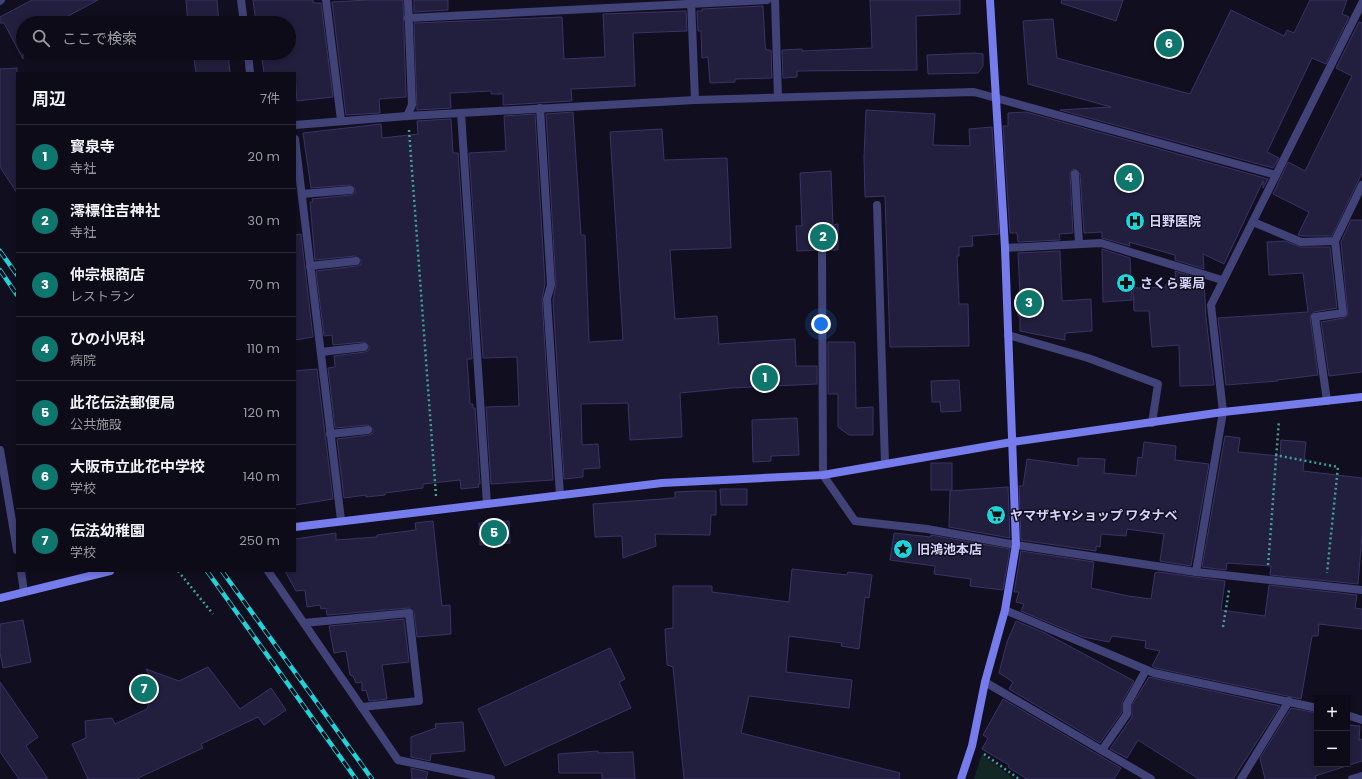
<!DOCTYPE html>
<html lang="ja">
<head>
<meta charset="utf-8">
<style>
  :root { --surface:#0d0b17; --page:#1b1924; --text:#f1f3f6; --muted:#9a9ba1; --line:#2d2b36; --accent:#0f766e }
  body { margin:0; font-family:Poppins,"Noto Sans JP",sans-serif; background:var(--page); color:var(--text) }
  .controls { position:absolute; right:12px; bottom:12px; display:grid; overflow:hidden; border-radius:0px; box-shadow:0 2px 6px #0003 }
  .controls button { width:36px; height:36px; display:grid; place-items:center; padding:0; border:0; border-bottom:1px solid var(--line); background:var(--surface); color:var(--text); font:20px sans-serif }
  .you { position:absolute; left:821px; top:324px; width:14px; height:14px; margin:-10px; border:3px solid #fff; border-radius:50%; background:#1a73e8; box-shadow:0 0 0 6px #1a73e833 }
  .badge { display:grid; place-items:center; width:26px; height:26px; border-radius:50%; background:var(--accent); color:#fff; font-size:13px; font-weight:700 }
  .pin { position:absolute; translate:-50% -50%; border:2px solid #fff; box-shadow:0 1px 4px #0006 }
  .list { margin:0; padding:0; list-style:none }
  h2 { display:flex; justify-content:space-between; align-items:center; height:52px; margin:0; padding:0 16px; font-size:17px }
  h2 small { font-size:13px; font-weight:400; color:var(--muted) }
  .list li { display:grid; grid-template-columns:26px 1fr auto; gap:12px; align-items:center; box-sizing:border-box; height:64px; padding:0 16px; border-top:1px solid var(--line) }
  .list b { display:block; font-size:15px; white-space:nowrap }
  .list p { margin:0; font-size:13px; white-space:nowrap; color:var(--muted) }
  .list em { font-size:13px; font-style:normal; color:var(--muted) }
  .icon { flex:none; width:22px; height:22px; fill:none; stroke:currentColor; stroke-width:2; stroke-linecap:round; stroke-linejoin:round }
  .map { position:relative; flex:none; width:1362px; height:779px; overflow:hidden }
  .search { position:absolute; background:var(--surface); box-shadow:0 2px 6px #0003; left:16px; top:16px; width:280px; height:44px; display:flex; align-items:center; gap:10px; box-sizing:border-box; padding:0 14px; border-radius:22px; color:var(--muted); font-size:15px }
  .panel { position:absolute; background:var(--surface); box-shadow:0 2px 6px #0003; left:16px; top:72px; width:280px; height:500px; border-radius:0px }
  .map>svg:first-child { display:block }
  .green { fill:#132826 }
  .building { fill:#221e3d; stroke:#3a3366 }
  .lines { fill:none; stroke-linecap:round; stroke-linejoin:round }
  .path { stroke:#3ea295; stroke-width:2.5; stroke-dasharray:2 3; stroke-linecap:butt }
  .lane { stroke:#414277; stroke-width:8 }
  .street { stroke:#414277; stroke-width:8 }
  .secondary { stroke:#777cec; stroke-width:8 }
  .rail-casing { stroke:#1ed4da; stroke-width:4.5 }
  .rail { stroke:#110f1f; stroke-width:3; stroke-dasharray:9; stroke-linecap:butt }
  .labels { text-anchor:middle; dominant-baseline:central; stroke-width:3; stroke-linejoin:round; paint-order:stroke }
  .poi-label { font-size:13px; font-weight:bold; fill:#d5d3f9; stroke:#110f1f; text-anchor:start }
</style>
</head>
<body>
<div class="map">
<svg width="1362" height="779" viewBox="0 0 1362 779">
  <rect width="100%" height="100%" fill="#110f1f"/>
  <!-- green -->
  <polygon class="green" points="982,754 1014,779 974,779"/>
  <!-- building -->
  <g class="building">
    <polygon points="32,0 98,0 55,23 23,23 23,59 4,23 0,23 0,17"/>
    <polygon points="186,0 217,0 219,23 188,23"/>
    <polygon points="253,0 313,0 313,3 321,3 333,97 297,101 295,73 264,73 261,53 289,53 289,23 256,23"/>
    <polygon points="367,0 403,0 406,97 379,99 380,113 346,115 332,2"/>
    <polygon points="414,0 448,0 448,10 414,12"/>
    <polygon points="870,0 960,0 960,14 916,16 917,70 797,71 797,77 783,78 782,50 802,49 802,51 872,48"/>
    <polygon points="1062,0 1123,0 1116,21 1061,3"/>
    <polygon points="1310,0 1347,0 1342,14 1349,17 1326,64 1312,58 1267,152 1279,158 1273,168 1060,110 1111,107 1028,84 1023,21 1053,19 1057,58 1190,94 1231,10 1284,36 1287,30 1294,33"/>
    <polygon points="763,6 765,44 766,50 771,50 772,78 735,79 735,82 710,83 708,57 702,58 701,31 698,31 697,11 702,11 702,9"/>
    <polygon points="686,11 687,31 633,33 635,86 571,89 572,101 503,105 503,94 491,94 491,91 450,93 451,108 417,110 414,23 562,17 564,59 605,57 603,14"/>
    <polygon points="1359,22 1362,23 1362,173 1332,236 1302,236 1298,235 1309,212 1273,194 1288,162 1305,171 1352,76 1336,68"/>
    <polygon points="193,53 228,53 230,73 196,73"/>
    <polygon points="975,53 983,54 983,66 978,73 928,74 927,55"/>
    <polygon points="17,68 17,193 0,167 0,69"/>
    <polygon points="866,110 935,114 933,145 970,146 969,129 992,127 999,234 972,236 973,246 959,247 959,256 957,256 959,304 968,304 969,346 890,347 885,196 865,197 864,157"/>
    <polygon points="573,112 581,235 585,235 589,342 623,340 610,132 662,129 664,160 727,158 731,248 670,250 675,319 717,316 719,344 795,339 796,366 817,366 817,384 731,388 680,393 682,437 630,440 628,403 581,404 582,445 598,444 600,468 583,469 583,477 564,479 553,300 556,285 546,114"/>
    <polygon points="1026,112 1268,179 1263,188 1263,181 1224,264 1203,254 1204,269 1175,260 1175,255 1129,242 1130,246 1102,238 1102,232 1084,233 1080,174 1075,169 1072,170 1070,174 1073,233 1059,234 1060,240 1018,242 1017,233 1010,233 1003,126 1008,126 1008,113"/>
    <polygon points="535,114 545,284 542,299 553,480 491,484 486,407 519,406 517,357 483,358 469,153 506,151 504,116"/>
    <polygon points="451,119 453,153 458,153 472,359 467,359 470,404 473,404 473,408 475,408 480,484 478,484 479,487 461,489 460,480 423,484 423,488 385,493 385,495 366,497 366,495 344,498 337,439 369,435 373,433 373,429 368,425 335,428 328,368 335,367 334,356 365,352 369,350 369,346 364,342 333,345 332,335 324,336 316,271 357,266 361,264 361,260 355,256 315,260 310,202 313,202 312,199 351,195 355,193 355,189 350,185 311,188 303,133 381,124 382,138 418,134 417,121"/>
    <polygon points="831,171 833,225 838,224 838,250 828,250 825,245 822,245 817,247 816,250 797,251 796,226 802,226 800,173"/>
    <polygon points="1351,220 1362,220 1362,372 1329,376 1321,322 1344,318 1348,315 1341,242"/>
    <polygon points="301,234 313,337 295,340 295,235"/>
    <polygon points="1285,241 1301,247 1330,247 1337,308 1314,312 1310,317 1318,375 1277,380 1278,381 1226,385 1218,318 1308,312 1303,273 1269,275 1267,242"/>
    <polygon points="1102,249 1130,258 1132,300 1103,302"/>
    <polygon points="1060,251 1062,301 1091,299 1092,331 1065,333 1065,340 1020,331 1020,316 1018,316 1017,295 1020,295 1018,253"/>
    <polygon points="1175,271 1204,280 1206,318 1214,385 1180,386 1179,345 1152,347 1149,311 1134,311 1133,288 1166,287 1166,284 1176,284"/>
    <polygon points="828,342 855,342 856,408 873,407 873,435 849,435 838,427 838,394 828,394"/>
    <polygon points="317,369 333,499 295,505 295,371"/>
    <polygon points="959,380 961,411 941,412 940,402 932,402 931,381"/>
    <polygon points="797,418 799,455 771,456 771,461 753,462 752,420"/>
    <polygon points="1225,436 1240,438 1238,452 1280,456 1281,440 1306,442 1303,471 1362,478 1362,535 1358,584 1270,575 1271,566 1227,563 1226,570 1202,567"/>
    <polygon points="1144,442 1176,446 1175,460 1209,464 1191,566 1160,561 1164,534 1127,529 1126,536 1101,534 1100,547 1096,546 1096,551 1021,540 1019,486 1023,486 1027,459 1078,466 1078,458 1105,459 1104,473 1136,476 1138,457 1142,458"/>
    <rect x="931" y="463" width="21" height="27"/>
    <polygon points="1008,487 1010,538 949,527 950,491"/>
    <polygon points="720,489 747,489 747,505 721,505"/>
    <polygon points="696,491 716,491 716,515 711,515 710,535 655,534 656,546 623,558 622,536 595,537 593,504 675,498 675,492"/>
    <polygon points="433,521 442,606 450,605 451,634 417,637 414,612 409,608 327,615 326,608 321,609 320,605 307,607 305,590 296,591 285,571 295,571 295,539 336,533 336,540 377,537 377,535 416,530 415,523"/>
    <polygon points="509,521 510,543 480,545 479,523"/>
    <polygon points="894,533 931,537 931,535 1010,549 1003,590 970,586 971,579 934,574 935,566 890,560"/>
    <polygon points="1021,551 1094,562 1091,588 1128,596 1151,599 1155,573 1158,572 1225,581 1221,610 1265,616 1269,585 1357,595 1355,608 1362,609 1362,629 1319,624 1318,636 1312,636 1301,699 1156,668 1152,666 1160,651 1145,648 1146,641 1112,636 1109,642 1083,637 1021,611 1024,604 1016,602 1019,592 1014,592"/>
    <polygon points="792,569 847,575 848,572 872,575 869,598 865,597 859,649 841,646 842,643 789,636 786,672 852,680 849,708 749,696 741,733 900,773 899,779 684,779 673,667 667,665 665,629 673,628 673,586 712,586 712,592 789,602"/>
    <polygon points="404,619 409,662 382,665 387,699 369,701 366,690 362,691 362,682 356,683 353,676 350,675 346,651 334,653 329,626"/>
    <polygon points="23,620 31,662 3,668 0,653 0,624"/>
    <polygon points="1016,621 1045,633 1134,681 1122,702 1122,712 1100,743 1009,689 1013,682 999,673 1007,642"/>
    <polygon points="610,648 625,679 619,682 631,708 505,766 478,709"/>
    <polygon points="208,667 240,709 271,688 286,710 264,725 258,717 201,744 203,748 136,779 88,779 72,744 86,738 85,721 112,718 115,724 147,709 155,687 146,669 179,681"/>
    <polygon points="1149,677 1153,678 1280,706 1233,779 1199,779 1138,740 1127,758 1110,749 1132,717 1132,705"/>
    <polygon points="0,682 38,737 26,746 48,779 19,779 0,752"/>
    <polygon points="1003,699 1121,768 1114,779 1027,779 1008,767 1009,765 982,749 988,738 983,735"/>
    <polygon points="1291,708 1317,713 1317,764 1347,764 1347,725 1360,726 1359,740 1362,739 1362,761 1315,776 1316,779 1265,779 1260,758"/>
    <polygon points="463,722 465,751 431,754 430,761 411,757 411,737 436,728 435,724"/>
    <polygon points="598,751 598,753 633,752 635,779 602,779 602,773 559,773 558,754"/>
    <polygon points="411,768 428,772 426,779 412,779"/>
  </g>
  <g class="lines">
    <!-- path -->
    <g class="path">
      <polyline points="409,130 436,496"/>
      <polyline points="1275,455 1338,467 1327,573"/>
      <path d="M 1268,565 C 1272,517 1275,469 1279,421"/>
      <polyline points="178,571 213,614"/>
      <polyline points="1223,627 1229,590"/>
      <polyline points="984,754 1019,779"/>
    </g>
    <!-- lane -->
    <g class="lane">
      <polyline points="540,108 551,285 547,299 560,495"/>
      <polyline points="461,113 487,504"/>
      <polyline points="1075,174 1079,244"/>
      <polyline points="302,194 350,190"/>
      <polyline points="877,205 885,464"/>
      <polyline points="1253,222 1301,242 1335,241"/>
      <polyline points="822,250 823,475"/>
      <polyline points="310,266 356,261"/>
      <polyline points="1008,335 1088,358 1158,384 1152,423"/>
      <polyline points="321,352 364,347"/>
      <polyline points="1327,401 1315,317 1343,313 1335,241 1362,185"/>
      <polyline points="330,434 368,430"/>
      <polyline points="0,450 17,550"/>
      <polyline points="21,571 24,592"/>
      <polyline points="1196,572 1223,412"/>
      <polyline points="304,623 409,613 419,701 362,707"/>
      <polyline points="1102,750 1127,714 1127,704 1146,670"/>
      <polyline points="1241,779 1289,701"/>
    </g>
    <!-- street -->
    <g class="street">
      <polyline points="241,0 244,23"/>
      <polyline points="326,0 341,120"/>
      <polyline points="691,0 695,100"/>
      <polyline points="775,0 778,97"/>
      <polyline points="0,1 1,0"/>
      <polyline points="408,18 767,0"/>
      <polyline points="248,53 250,73"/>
      <polyline points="407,116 412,105 408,0"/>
      <polyline points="295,125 407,116 695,100 974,92 1276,175"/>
      <polyline points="295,139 341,520"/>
      <polyline points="1005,248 1101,243 1222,280"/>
      <polyline points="1223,412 1211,305 1362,3"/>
      <polyline points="823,475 855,521 927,529 1016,545 1196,572 1362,590"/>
      <polyline points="268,571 398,760 491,779"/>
      <polyline points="1005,610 1154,673 1317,708"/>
      <polyline points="985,682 1151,779"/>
      <polyline points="1347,715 1362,720"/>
      <polyline points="1352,779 1362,776"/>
    </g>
    <!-- secondary -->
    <g class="secondary">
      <polyline points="295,527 662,483 823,475 1012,442 1223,412 1362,397"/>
      <polyline points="0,598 110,571"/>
      <polyline points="961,779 972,746 985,682 1005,610 1016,545 1005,248 990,0"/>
    </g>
    <!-- rail casing -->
    <g class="rail-casing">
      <g id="rail">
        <polyline points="0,251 17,275"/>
        <polyline points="0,270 17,295"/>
        <polyline points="207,571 356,779"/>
        <polyline points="222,571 372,779"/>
      </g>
    </g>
    <!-- rail -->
    <use href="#rail" class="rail"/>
  </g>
  <!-- icons -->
  <defs>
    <g id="hospital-disc" transform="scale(1)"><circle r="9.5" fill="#1ed4da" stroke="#110f1f"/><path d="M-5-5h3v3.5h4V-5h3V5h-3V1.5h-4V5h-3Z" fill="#111"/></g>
    <g id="pharmacy-disc" transform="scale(1)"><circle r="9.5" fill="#1ed4da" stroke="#110f1f"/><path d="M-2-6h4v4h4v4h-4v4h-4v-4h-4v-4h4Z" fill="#111"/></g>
    <g id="supermarket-disc" transform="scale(1)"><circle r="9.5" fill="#1ed4da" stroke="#110f1f"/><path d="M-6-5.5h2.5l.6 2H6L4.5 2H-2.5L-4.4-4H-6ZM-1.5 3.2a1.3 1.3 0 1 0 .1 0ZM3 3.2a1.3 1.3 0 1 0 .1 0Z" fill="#111"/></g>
    <g id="sight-disc" transform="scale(1)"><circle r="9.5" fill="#1ed4da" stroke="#110f1f"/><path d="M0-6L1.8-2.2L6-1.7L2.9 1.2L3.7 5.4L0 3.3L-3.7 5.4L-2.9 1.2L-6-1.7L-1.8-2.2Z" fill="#111"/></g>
  </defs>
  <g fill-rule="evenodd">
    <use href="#hospital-disc" x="1135" y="221"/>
    <use href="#pharmacy-disc" x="1126" y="283"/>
    <use href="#supermarket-disc" x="996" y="515"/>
    <use href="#sight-disc" x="903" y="549"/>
  </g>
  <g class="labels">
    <!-- poi labels -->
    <g class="poi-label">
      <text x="1149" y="221">日野医院</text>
      <text x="1140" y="283">さくら薬局</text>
      <text x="1010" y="515">ヤマザキYショップ ワタナベ</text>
      <text x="917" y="549">旧鴻池本店</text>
    </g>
  </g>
</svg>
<div class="controls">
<button>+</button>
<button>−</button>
</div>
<div class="you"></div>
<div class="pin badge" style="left:765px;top:378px">1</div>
<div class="pin badge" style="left:823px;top:237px">2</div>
<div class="pin badge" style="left:1029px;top:303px">3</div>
<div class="pin badge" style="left:1129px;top:178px">4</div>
<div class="pin badge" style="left:494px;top:533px">5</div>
<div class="pin badge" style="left:1169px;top:44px">6</div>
<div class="pin badge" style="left:144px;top:689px">7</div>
<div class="search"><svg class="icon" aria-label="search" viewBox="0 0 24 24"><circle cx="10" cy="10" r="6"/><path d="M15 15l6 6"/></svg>ここで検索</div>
<section class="panel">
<h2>周辺<small>7件</small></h2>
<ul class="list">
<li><span class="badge">1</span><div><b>寳泉寺</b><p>寺社</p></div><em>20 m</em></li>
<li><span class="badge">2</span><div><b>澪標住吉神社</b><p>寺社</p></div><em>30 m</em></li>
<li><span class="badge">3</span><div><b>仲宗根商店</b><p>レストラン</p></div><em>70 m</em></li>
<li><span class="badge">4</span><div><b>ひの小児科</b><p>病院</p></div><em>110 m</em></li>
<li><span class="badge">5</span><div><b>此花伝法郵便局</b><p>公共施設</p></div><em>120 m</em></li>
<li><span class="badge">6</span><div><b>大阪市立此花中学校</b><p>学校</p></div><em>140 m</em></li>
<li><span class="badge">7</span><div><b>伝法幼稚園</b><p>学校</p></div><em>250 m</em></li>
</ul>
</section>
</div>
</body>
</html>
